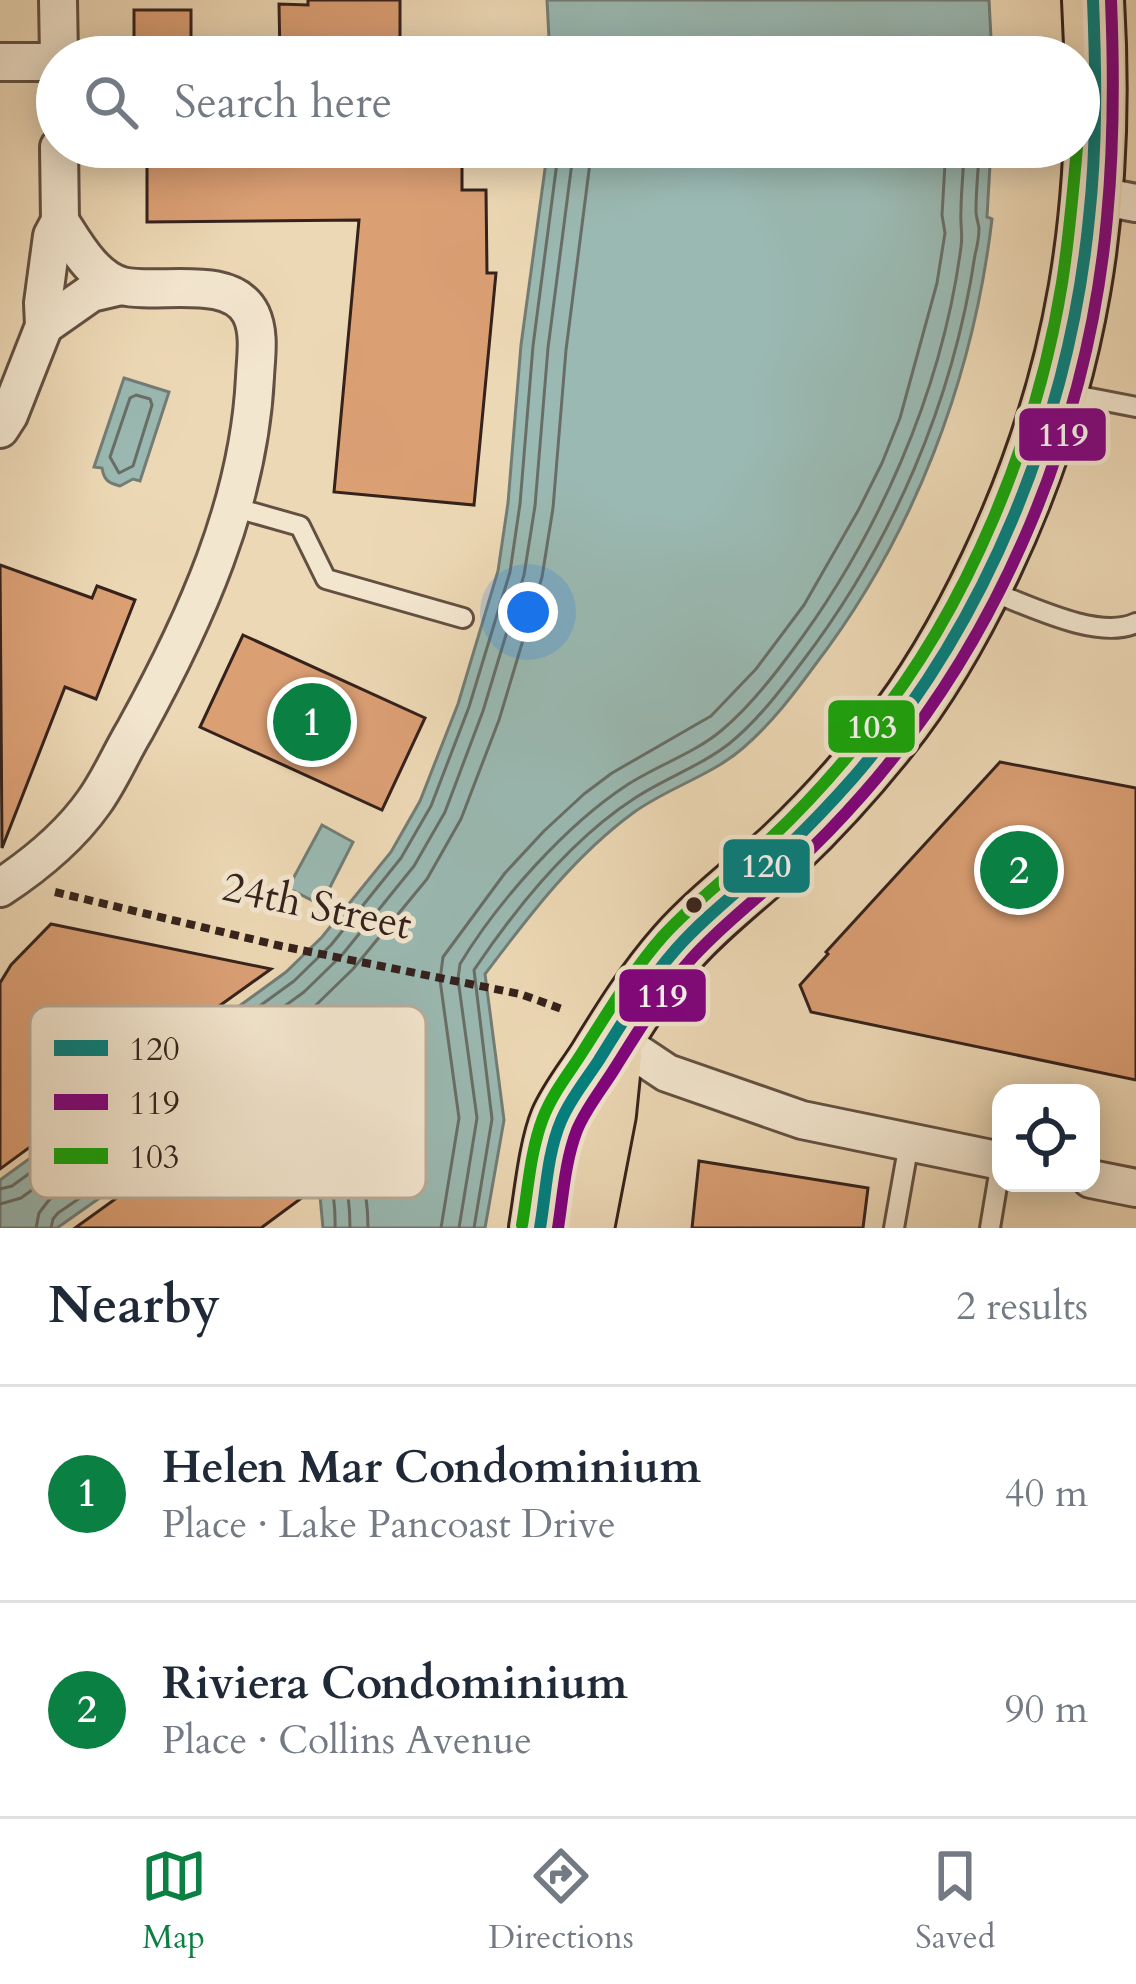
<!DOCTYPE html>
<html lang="en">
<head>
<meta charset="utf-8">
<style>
  :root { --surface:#fff; --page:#f2f2f3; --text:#1f2937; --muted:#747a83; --line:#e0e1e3; --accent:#0b8043 }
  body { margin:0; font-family:Cardo,serif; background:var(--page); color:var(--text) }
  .controls { position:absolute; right:36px; bottom:36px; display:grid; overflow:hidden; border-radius:24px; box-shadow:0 6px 30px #0003 }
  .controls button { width:108px; height:108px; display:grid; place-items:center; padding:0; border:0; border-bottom:3px solid var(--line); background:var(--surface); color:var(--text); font:60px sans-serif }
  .you { position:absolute; left:528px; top:612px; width:42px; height:42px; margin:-30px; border:9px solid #fff; border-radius:50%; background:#1a73e8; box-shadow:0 0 0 18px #1a73e833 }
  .badge { display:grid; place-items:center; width:78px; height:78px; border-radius:50%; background:var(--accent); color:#fff; font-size:39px; font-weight:700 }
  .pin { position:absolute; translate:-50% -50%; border:6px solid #fff; box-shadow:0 3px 12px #0006 }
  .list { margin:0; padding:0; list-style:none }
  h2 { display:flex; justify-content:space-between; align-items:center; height:156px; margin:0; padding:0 48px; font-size:51px }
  h2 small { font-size:39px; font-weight:400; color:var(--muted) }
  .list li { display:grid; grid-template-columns:78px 1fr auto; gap:36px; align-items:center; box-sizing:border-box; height:216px; padding:0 48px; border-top:3px solid var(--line) }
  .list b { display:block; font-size:45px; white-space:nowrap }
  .list p { margin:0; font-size:39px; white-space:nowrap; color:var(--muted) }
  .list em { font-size:39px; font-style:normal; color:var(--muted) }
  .icon { flex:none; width:66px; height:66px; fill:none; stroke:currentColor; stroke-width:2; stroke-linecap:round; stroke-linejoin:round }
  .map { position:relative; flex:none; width:1136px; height:1228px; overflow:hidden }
  .search { position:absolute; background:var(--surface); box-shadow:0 6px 30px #0003; left:36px; right:36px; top:36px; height:132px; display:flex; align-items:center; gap:30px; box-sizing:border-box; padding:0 42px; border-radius:66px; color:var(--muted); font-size:45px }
  .sheet { height:588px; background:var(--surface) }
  nav { display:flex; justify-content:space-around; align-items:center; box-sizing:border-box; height:168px; border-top:3px solid var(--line); background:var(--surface); font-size:33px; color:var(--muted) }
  nav a { display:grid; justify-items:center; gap:6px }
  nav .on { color:var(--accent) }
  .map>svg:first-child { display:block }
  .water { fill:#9ab9b2; stroke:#727d76; stroke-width:3 }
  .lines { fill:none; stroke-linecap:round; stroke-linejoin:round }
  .shore { stroke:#686e67; stroke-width:3 }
  .building { fill:#db9f74; stroke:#35221c; stroke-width:3 }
  .lane-casing { stroke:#635042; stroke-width:24 }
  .street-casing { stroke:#635042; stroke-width:42 }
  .primary-casing { stroke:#35221c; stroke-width:66 }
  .path { stroke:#35221c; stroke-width:8; stroke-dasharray:9 6; stroke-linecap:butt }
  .lane { stroke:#f3e6cf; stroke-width:18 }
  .street { stroke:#f3e6cf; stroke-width:36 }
  .primary { stroke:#edd8b5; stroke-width:60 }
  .bus-1-casing { stroke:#f3e6cf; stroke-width:21 }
  .bus-2-casing { stroke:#f3e6cf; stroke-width:21 }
  .bus-3-casing { stroke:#f3e6cf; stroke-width:21 }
  .bus-1 { stroke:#008080; stroke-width:12 }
  .bus-2 { stroke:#800080; stroke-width:12 }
  .bus-3 { stroke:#15a70b; stroke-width:12 }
  .bus-dot { fill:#35221c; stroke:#f3e6cf; stroke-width:4.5 }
  .labels { text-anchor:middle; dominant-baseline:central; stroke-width:10; stroke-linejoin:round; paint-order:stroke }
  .street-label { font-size:42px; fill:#35221c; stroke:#f3e6cf }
  .key { fill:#f3e6cf; stroke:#baab99; stroke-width:3 }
  .key-label { font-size:33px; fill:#35221c }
  .line-badge { stroke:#f3e6cf; stroke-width:4.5 }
  .badge-label { font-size:33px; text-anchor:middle; font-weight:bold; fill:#fff }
</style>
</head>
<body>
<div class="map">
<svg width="1136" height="1228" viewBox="0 0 1136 1228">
  <rect width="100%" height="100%" fill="#edd8b5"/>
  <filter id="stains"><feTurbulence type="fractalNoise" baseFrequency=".00167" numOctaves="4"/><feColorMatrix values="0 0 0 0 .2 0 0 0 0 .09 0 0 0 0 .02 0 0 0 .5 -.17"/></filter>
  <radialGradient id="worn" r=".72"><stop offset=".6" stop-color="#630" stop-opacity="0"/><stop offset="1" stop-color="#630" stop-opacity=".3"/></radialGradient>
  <!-- water -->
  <g class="water">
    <polygon points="547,0 989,0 992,57 550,57"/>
    <path d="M 548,147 L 991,147 L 987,217 L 992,219 C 973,380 913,537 815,665 C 793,695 771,724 743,748 C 711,776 667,788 633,813 C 573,857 529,916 485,974 L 504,1120 L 485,1228 L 323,1228 L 319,1185 L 309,1149 L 301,1132 L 281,1117 L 241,1106 L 230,1110 L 172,1147 L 57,1228 L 0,1228 L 0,1180 L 286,972 L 322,937 L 391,852 L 420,801 L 458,704 L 498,571 L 508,503 L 521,345 Z"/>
    <path d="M 124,378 L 169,392 L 140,481 L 133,479 L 120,486 C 108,483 104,480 102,468 L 94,467 Z"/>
    <polygon points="322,825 353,842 321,905 288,888"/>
  </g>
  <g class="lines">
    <!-- shore -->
    <g class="shore">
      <polygon points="136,395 150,399 152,405 133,466 119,473 110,457 130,398"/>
      <polyline points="0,1189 12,1186 294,981 331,945 401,858 431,806 469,707 510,572 520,504 533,346 559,147"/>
      <polyline points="0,1204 21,1198 304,992 342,955 414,866 445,812 483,711 524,575 535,506 548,348 574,147"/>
      <path d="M 36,1228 L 39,1213 L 49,1200 L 215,1087 C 237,1077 256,1079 278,1088 C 293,1093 307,1101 319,1112 C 342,1134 350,1197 350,1228"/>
      <path d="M 51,1228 L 53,1219 L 58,1213 L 223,1100 C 240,1093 253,1095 270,1100 C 284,1105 301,1113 311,1125 C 328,1147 336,1201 335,1228"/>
      <path d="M 368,1228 C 368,1205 365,1184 359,1161 C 343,1098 319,1077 255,1063 L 251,1056 L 315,1006 L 353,969 L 427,879 L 461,819 L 499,720 L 542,577 L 553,508 L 566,350 L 592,147"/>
      <polyline points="441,1228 459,1118 440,980 443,957 505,873 544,831 584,794 612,773 711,716 756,669 804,605 859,509 882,463 900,418 937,283 945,233 942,215 946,147"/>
      <path d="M 459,1228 L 477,1118 L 458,979 L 460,964 C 498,901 566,825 627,785 C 658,765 695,753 722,730 C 748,708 769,682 789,655 C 877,539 942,392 961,247 C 963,234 960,224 961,211 C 961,190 964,168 964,147"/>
      <path d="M 474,1228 L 492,1119 L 474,970 C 517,906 570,840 635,798 C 665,778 701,766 730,743 C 758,720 780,691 802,662 C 892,544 953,402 975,255 C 977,247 979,236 979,228 C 978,222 976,217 976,211 C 976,189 978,168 980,147"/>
    </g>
  </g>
  <!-- building -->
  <g class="building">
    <polygon points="308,0 400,0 400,57 280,57 279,4 308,5"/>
    <rect x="134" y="10" width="57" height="47"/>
    <polygon points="147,147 462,147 462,190 486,190 487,273 496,273 474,505 334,492 359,220 147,222"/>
    <polygon points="0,565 92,598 97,586 135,600 96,699 65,687 2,848"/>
    <polygon points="243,635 425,718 382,810 200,727"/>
    <polygon points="1000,762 1136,788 1136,1080 811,1012 800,985 828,954 826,952"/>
    <polygon points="51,924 271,969 208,1014 153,1015 174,1040 115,1084 112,1079 80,1102 52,1064 41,1139 0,1169 0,983 11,965"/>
    <polygon points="240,1109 303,1197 261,1228 75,1228"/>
    <polygon points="699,1161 868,1188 863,1228 692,1228"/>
  </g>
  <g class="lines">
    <!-- lane casing -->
    <g class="lane-casing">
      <g id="lane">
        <polyline points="1064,393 1136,407"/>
        <polyline points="233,507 300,526 326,579 463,618"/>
        <path d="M 990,591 C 1028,605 1098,641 1136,623"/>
        <polyline points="894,1228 909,1143"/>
        <polyline points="990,1228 1001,1162"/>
      </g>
    </g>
    <!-- street casing -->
    <g class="street-casing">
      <g id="street">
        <polyline points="58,0 59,57"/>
        <polyline points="0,62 57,62"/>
        <polyline points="1094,195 1136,203"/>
        <polyline points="44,326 91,293 121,286"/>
        <polyline points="0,429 9,415 44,326 43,303 52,236 60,221 59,147"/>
        <path d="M 0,888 C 35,865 70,836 94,802 C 110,780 121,753 135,730 C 195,621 249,503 255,377 C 256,356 260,333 251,314 C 231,273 158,295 122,286 C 93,278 75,244 60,221"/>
        <polyline points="613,1037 667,1073 802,1120 1001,1161"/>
        <polyline points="1091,1179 1136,1188"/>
      </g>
    </g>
    <!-- primary casing -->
    <g class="primary-casing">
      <g id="primary">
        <path d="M 540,1228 C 545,1199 550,1147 561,1121 C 570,1100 587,1079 599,1060 C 623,1021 647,982 677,948 C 709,912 749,882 784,850 C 821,815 856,776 888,736 C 930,684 963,624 991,565 C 1079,379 1105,204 1093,0"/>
        <polyline points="583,1228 605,1114 611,1055"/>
      </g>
    </g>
    <!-- path -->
    <polyline class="path" points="55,892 281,946 520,994 562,1009"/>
    <!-- lane -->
    <use href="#lane" class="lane"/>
    <!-- street -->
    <use href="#street" class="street"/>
    <!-- primary -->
    <use href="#primary" class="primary"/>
    <!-- bus-1 casing -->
    <g class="bus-1-casing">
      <path id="bus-1" d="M 540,1228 C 546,1193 547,1154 561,1121 C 570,1099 586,1080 599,1060 C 623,1021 647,982 677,948 C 709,912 749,883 784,850 C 808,827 831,803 853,778 C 987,624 1069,420 1089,218 C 1097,145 1096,73 1093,0"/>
    </g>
    <!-- bus-2 casing -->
    <g class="bus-2-casing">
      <path id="bus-2" d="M 558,1228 C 563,1196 565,1161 577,1130 C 586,1108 602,1089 615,1068 C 639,1030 662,991 693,957 C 724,923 760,896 794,865 C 818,843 841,819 863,794 C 1002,636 1088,426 1107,218 C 1114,145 1114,73 1111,0"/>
    </g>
    <!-- bus-3 casing -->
    <g class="bus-3-casing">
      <path id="bus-3" d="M 522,1225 C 528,1190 530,1152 543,1118 C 553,1092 571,1071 585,1048 C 610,1009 633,970 663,936 C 696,900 735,871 771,838 C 806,805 839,768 869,730 C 968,608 1037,438 1062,283 C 1069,238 1073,193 1077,147"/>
    </g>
    <!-- bus-1 -->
    <use href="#bus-1" class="bus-1"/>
    <!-- bus-2 -->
    <use href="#bus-2" class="bus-2"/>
    <!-- bus-3 -->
    <use href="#bus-3" class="bus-3"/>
  </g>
  <!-- markers -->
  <circle class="bus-dot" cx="694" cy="905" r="10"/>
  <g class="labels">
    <!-- street labels -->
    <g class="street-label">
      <text transform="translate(317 906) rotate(12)">24th Street</text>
    </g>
  </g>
  <!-- legend -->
  <rect x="30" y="1006" width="396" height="192" rx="18" class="key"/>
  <rect x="54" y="1040" width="54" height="16" fill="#008080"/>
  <rect x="54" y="1094" width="54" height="16" fill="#800080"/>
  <rect x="54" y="1148" width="54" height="16" fill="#15a70b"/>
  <g class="key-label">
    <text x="129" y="1060">120</text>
    <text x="129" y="1114">119</text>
    <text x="129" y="1168">103</text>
  </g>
  <g class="line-badge">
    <rect x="1017" y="406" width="91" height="57" rx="12" fill="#800080"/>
    <rect x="826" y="698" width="91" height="57" rx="12" fill="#15a70b"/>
    <rect x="721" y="837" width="91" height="58" rx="12" fill="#008080"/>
    <rect x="617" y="967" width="91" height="57" rx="12" fill="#800080"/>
  </g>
  <g class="badge-label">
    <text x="1063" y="446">119</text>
    <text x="872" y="738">103</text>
    <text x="766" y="877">120</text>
    <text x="662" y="1007">119</text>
  </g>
  <rect width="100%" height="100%" filter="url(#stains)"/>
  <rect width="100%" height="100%" fill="url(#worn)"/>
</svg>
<div class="controls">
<button><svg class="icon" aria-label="locate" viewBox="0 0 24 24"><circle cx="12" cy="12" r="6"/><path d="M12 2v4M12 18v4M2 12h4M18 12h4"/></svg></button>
</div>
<div class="you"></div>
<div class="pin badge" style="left:312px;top:722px">1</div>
<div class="pin badge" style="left:1019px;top:870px">2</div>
<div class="search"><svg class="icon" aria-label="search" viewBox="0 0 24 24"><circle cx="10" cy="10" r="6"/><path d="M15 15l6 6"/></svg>Search here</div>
</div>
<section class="sheet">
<h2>Nearby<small>2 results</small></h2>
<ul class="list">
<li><span class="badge">1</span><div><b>Helen Mar Condominium</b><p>Place · Lake Pancoast Drive</p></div><em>40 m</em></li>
<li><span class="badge">2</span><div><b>Riviera Condominium</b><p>Place · Collins Avenue</p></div><em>90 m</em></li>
</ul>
</section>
<nav>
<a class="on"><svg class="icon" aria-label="map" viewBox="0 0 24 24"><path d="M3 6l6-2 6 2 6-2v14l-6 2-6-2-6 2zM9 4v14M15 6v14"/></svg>Map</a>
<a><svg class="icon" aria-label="directions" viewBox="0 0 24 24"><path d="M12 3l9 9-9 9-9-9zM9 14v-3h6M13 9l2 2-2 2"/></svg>Directions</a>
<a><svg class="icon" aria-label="saved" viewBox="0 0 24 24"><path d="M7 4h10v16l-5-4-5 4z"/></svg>Saved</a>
</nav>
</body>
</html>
